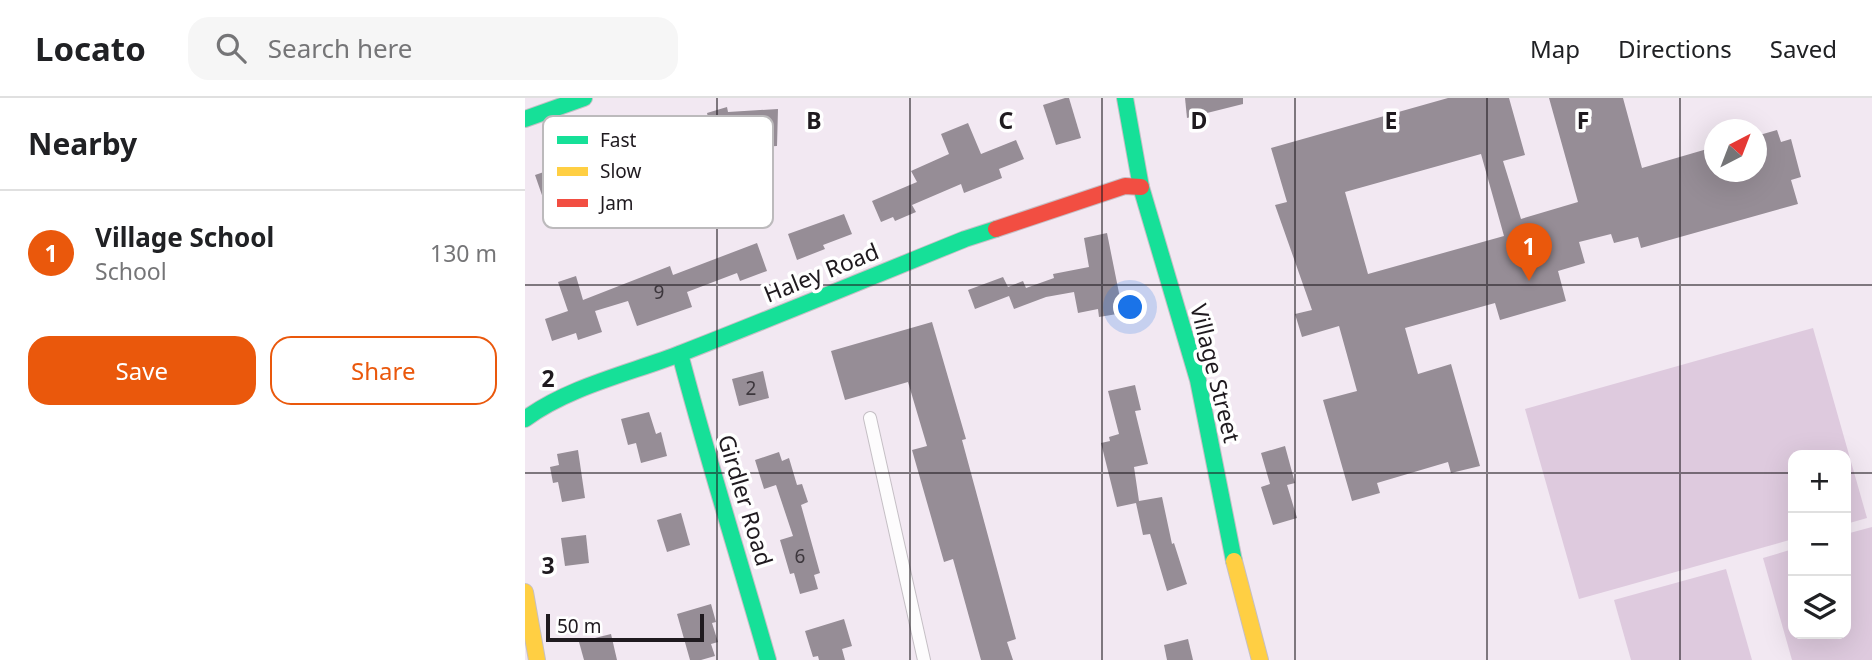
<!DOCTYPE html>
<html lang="en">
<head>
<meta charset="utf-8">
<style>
  :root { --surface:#fff; --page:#f6f6f6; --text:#202124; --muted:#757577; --line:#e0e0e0; --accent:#ea580c }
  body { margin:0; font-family:"Noto Sans",sans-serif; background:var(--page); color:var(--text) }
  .controls { position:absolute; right:21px; bottom:21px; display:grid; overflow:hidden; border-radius:14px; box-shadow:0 7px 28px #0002 }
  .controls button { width:63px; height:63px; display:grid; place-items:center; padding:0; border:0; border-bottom:2px solid var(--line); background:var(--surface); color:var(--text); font:35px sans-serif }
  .compass { position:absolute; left:1179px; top:21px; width:63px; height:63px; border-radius:50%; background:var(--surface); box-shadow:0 7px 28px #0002; rotate:42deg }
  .scale { position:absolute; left:21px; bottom:18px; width:158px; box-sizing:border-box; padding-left:7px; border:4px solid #1f1a1f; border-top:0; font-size:19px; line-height:24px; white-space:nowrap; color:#1f1a1f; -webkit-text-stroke:5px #fff; paint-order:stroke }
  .you { position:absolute; left:606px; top:210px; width:24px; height:24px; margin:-18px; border:5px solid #fff; border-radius:50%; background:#1a73e8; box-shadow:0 0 0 10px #1a73e833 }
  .badge { display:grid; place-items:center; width:46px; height:46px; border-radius:50%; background:var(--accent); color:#fff; font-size:23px; font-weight:700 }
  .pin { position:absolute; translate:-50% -58px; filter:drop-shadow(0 2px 4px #0008) }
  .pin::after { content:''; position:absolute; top:37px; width:24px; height:21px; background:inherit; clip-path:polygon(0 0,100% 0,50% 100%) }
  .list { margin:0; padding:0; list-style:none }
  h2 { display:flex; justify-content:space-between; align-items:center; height:91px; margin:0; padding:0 28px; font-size:30px }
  h2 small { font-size:23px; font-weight:400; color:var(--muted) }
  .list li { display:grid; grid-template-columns:46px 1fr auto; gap:21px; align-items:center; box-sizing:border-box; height:126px; padding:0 28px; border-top:2px solid var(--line) }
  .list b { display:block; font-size:26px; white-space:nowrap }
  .list p { margin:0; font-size:23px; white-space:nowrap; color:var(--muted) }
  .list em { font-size:23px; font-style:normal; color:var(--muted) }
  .actions { display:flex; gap:14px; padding:21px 28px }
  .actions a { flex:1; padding:16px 0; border:2px solid var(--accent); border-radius:21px; text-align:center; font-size:24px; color:var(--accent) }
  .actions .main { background:var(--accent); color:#fff }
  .icon { flex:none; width:38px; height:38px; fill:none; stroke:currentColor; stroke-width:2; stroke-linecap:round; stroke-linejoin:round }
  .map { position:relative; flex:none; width:1347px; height:562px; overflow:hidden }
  header { display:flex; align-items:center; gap:42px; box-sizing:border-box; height:98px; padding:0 35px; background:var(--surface); border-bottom:2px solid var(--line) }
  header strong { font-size:33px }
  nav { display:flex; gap:38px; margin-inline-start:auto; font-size:24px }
  .search { width:490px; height:63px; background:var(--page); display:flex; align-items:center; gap:18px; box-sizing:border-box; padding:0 24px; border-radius:21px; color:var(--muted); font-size:26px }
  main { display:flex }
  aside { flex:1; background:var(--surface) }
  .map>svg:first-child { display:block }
  .green { fill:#decade }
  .building { fill:#968d96; fill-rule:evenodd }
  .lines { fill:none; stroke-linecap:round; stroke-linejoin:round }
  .lane-casing { stroke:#c5bfc5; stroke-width:14 }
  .fast-casing { stroke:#c5bfc5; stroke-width:18 }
  .slow-casing { stroke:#c5bfc5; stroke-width:18 }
  .jam-casing { stroke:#c5bfc5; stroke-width:18 }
  .lane { stroke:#fdfcfd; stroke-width:12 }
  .fast { stroke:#16e098; stroke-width:16 }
  .slow { stroke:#ffcf43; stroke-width:16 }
  .jam { stroke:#f24e42; stroke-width:16 }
  .grid { fill:none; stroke:#1f1a1f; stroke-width:2; stroke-opacity:0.55 }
  .labels { text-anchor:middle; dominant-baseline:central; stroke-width:7; stroke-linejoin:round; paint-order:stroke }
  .number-label { font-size:19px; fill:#3d373d }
  .street-label { font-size:23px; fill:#1f1a1f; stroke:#fff }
  .key { fill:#fff; stroke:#bcbabc; stroke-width:2 }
  .key-label { font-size:19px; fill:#1f1a1f }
  .grid-label { font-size:23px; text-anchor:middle; font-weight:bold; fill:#1f1a1f; stroke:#fff; stroke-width:7; stroke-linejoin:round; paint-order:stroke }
</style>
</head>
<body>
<header>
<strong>Locato</strong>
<div class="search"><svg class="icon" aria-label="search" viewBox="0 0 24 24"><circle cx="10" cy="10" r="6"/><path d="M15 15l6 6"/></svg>Search here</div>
<nav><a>Map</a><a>Directions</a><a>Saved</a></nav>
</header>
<main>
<aside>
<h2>Nearby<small></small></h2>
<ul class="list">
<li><span class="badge">1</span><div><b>Village School</b><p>School</p></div><em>130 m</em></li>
</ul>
<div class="actions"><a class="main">Save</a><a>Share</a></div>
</aside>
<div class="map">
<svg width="1347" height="562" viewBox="0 0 1347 562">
  <rect width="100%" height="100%" fill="#f2e8f2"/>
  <!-- green -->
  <g class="green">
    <polygon points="1288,230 1342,420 1321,426 1321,357 1268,357 1268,441 1054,501 1000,311"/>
    <polygon points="1347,429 1347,562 1267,562 1238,460 1268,451 1268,536 1321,536 1321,436"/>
    <polygon points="1201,471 1227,562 1106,562 1089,502"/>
  </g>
  <!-- building -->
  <g class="building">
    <polygon points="540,0 544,0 556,40 531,47 518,7"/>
    <polygon points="660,0 718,0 718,6 662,20"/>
    <path d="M 923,0 L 984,0 L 1000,57 L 978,63 L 996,121 L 1053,104 L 1024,0 L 1098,0 L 1117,70 L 1189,49 L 1189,74 L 1231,74 L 1231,38 L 1252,32 L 1256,44 L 1266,41 L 1276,79 L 1266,82 L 1273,106 L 1116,150 L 1113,139 L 1089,145 L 1086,136 L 1054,144 L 1060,165 L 1033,173 L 1041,203 L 975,222 L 970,205 L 880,230 L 893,276 L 926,266 L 955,368 L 926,375 L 923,364 L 852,385 L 855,395 L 827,403 L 798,302 L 832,293 L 814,228 L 777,239 L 770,216 L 787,212 L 750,107 L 762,104 L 746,50 ZM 956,56 L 979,138 L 843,176 L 820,94 Z"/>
    <polygon points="202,9 203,14 253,11 252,48 229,49 228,40 193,50 190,41 134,59 140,72 125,78 121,67 19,103 10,77 84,52 82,48 110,37 107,29 121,24 126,36 183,19 182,15"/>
    <polygon points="443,25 456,56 491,42 499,61 474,71 477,80 439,95 436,86 387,107 391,114 370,123 368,119 356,124 347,103 392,84 386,73 424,56 416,36"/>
    <polygon points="319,116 327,136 298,147 300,151 272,162 263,136"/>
    <polygon points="582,135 598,215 574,219 573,211 553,215 549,194 521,199 489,211 484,198 450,211 443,192 478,179 483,189 498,183 501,190 529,180 528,176 564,169 559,140"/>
    <polygon points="232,145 242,173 215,183 212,175 162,194 167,209 112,228 103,203 70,213 77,234 53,242 51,235 27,243 20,221 43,213 33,184 51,178 58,202 145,168 148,177"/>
    <polygon points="407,224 441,341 437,342 491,541 482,544 488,562 456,562 428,461 419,464 387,352 402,348 383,284 320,302 306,253"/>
    <polygon points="238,273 244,300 214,308 207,281"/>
    <polygon points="610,287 616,312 610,313 623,366 609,369 614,403 637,399 647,446 649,445 662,486 642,493 625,436 618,437 611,405 592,409 576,345 585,343 584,339 594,336 583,293"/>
    <polygon points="124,314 131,336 136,334 142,358 116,365 111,345 103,347 96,321"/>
    <polygon points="760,348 770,385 762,387 772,420 748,427 736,389 745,386 736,355"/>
    <polygon points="53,352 60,400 37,404 33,384 28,385 25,369 34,367 32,356"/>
    <polygon points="254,354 257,363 264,360 272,387 277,386 283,404 276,407 295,475 289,477 293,491 275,496 269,475 265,476 255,442 268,438 251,387 239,391 230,362"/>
    <polygon points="156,415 165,447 142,454 132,422"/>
    <polygon points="61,437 64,465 40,468 36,440"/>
    <polygon points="186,506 191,524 187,525 193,544 186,546 190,558 176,562 165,562 152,516"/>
    <polygon points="319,521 327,548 317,551 320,562 294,562 293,558 288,559 280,533"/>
    <polygon points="86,536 92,562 59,562 54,544"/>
    <polygon points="663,541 668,562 642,562 639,547"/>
  </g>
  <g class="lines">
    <!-- lane casing -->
    <g class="lane-casing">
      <polyline id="lane" points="345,320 399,562"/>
    </g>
    <!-- fast casing -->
    <g class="fast-casing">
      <g id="fast">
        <polyline points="600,0 616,89 673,282 709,463"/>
        <polyline points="0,21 59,0"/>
        <path d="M 155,256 C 182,359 214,460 243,562"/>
        <path d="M 0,321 C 45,288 106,275 157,255 C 252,218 346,179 440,141 L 471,131"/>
      </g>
    </g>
    <!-- slow casing -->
    <g class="slow-casing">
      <g id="slow">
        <polyline points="709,463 735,562"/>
        <polyline points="0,494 12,562"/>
      </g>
    </g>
    <!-- jam casing -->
    <g class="jam-casing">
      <polyline id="jam" points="471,131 600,88 616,89"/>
    </g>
    <!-- lane -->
    <use href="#lane" class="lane"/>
    <!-- fast -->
    <use href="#fast" class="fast"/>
    <!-- slow -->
    <use href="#slow" class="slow"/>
    <!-- jam -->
    <use href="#jam" class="jam"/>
  </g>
  <!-- grid -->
  <path class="grid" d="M 192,0 L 192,562M 385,0 L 385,562M 577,0 L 577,562M 770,0 L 770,562M 962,0 L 962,562M 1155,0 L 1155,562M 0,187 L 1347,187M 0,375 L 1268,375M 1321,375 L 1347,375"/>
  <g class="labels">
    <!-- number labels -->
    <g class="number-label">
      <text x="134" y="194">9</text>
      <text x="226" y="290">2</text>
      <text x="275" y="458">6</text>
    </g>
    <!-- street labels -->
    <g class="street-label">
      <text transform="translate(296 174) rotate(-22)">Haley Road</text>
      <text transform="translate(691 275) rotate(76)">Village Street</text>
      <text transform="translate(221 402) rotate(73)">Girdler Road</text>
    </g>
  </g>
  <!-- legend -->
  <rect x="18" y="18" width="230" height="112" rx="10" class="key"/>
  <rect x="32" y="38" width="31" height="8" fill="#16e098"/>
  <rect x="32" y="69" width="31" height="9" fill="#ffcf43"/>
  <rect x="32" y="101" width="31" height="8" fill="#f24e42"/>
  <g class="key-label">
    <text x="75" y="49">Fast</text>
    <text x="75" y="80">Slow</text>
    <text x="75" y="112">Jam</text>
  </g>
  <g class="grid-label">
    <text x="289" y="31">B</text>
    <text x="481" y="31">C</text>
    <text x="674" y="31">D</text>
    <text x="866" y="31">E</text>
    <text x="1058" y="31">F</text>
    <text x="23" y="289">2</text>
    <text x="23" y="476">3</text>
  </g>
</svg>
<div class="controls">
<button>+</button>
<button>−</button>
<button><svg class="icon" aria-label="layers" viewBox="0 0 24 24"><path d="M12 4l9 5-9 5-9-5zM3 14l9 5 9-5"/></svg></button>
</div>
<svg class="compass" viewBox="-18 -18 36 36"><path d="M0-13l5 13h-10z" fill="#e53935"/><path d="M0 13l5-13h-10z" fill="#757577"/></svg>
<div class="scale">50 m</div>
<div class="you"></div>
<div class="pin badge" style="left:1004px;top:183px">1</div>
</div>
</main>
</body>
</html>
